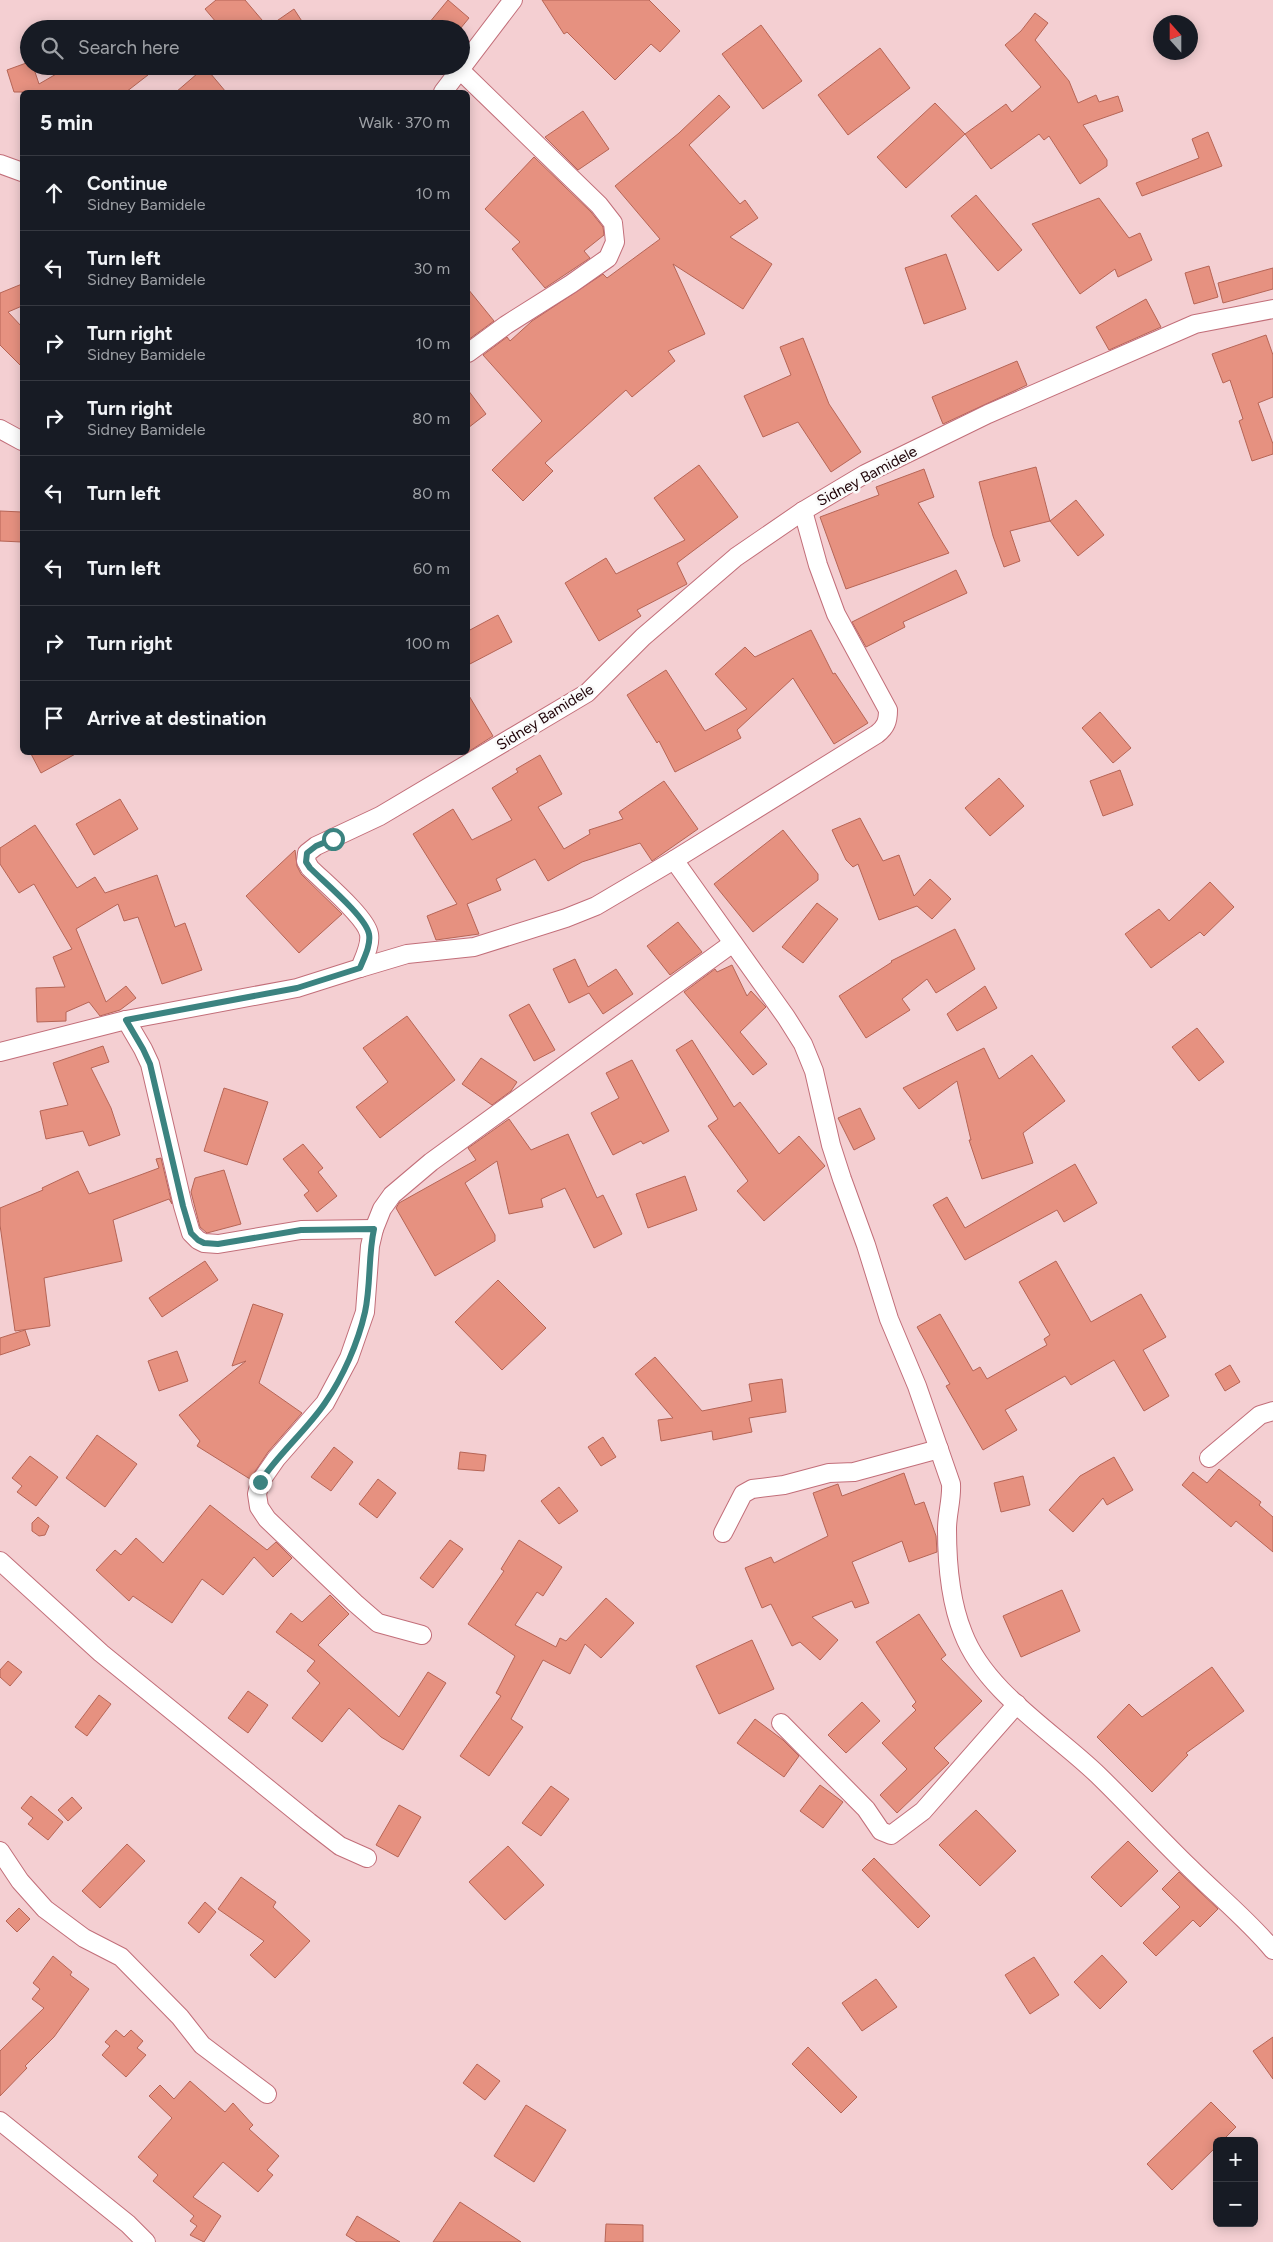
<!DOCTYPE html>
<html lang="en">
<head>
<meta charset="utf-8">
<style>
  :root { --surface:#171b24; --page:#242831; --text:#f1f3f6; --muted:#9ea1a6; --line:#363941 }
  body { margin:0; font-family:Figtree,sans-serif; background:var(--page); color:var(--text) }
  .controls { position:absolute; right:15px; bottom:15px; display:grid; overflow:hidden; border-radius:8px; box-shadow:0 2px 12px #0003 }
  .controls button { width:45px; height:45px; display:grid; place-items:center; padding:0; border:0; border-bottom:1px solid var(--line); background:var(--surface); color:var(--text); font:25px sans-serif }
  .compass { position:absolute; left:1153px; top:15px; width:45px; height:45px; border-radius:50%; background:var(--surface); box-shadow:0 2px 12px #0003; rotate:339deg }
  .stop { position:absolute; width:15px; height:15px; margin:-11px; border:4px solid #3b8380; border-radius:50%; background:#fff }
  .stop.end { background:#3b8380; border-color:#fff; box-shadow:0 1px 5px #0008 }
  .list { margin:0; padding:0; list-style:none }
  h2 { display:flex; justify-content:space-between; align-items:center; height:65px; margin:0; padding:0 20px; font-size:21px }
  h2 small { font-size:16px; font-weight:400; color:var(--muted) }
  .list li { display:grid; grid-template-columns:32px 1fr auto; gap:15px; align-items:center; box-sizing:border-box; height:75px; padding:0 20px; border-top:1px solid var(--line) }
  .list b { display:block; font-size:19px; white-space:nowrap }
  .list p { margin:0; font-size:16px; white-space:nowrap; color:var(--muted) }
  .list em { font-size:16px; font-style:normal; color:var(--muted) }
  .icon { flex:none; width:28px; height:28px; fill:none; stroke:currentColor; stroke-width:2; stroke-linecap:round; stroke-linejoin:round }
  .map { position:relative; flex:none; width:1273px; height:2242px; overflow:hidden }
  .search { position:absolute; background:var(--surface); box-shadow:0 2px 12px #0003; left:20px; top:20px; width:450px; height:55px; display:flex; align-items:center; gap:12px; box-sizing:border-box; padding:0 18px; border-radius:28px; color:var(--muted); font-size:19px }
  .panel { position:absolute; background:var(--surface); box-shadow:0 2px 12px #0003; left:20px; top:90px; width:450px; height:665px; border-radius:8px }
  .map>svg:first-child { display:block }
  .building { fill:#e69180; stroke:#b66556 }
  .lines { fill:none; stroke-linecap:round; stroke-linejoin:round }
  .minor-casing { stroke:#c26e79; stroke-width:20 }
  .minor { stroke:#fff; stroke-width:18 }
  .route { stroke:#3b8380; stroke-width:6 }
  .labels { text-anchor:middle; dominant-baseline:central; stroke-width:5; stroke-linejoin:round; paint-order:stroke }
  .street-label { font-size:15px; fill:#1f0307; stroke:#fafafa }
</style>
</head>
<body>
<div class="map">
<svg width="1273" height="2242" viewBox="0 0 1273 2242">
  <rect width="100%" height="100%" fill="#f4cfd2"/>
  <!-- building -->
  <g class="building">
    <polygon points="216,0 245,0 268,27 294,9 307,29 222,29 205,9"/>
    <polygon points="448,0 469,18 460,29 424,29"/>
    <polygon points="542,0 649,0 680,31 660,52 651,44 615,80 567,32 564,34"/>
    <polygon points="1035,13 1048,23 1035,40 1069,81 1078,103 1096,95 1099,102 1118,96 1123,111 1083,125 1107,160 1107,166 1080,184 1049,136 1044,140 1039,134 991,169 965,134 1006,104 1012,112 1041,87 1005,45 1021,31"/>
    <polygon points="761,25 802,81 763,109 722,54"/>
    <polygon points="880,48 910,88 848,135 818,95"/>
    <polygon points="29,62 29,66 33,66 39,84 70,66 141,66 148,75 126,92 14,92 7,70"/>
    <polygon points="205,67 226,92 176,92"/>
    <polygon points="719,95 730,107 689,145 740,204 745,200 758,218 730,237 772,264 743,309 673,264 705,334 668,351 675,361 632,397 626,390 545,463 553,471 523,501 492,470 542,421 483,355 507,337 510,341 532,321 603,274 607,278 660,239 615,186 679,133"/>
    <polygon points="935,103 965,134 906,188 877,157"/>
    <polygon points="583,111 609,149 578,170 545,137"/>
    <polygon points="1208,132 1222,166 1142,196 1136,183 1199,158 1192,139"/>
    <polygon points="534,157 591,212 603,227 604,235 584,251 590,258 545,288 512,249 520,242 485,209"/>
    <polygon points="976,195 1022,250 998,271 951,216"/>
    <polygon points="1099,198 1129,238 1140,233 1152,260 1118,277 1115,269 1080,294 1032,224"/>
    <polygon points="946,254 966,309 924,324 905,268"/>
    <polygon points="1209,266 1218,297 1194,304 1185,273"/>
    <polygon points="1273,268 1273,289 1223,303 1218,283"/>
    <polygon points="22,284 22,306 8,312 22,327 22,367 0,345 0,293"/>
    <polygon points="468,289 494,321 468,340"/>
    <polygon points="1146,299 1161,327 1109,350 1096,327"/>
    <polygon points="1266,335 1273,355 1273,397 1258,403 1273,444 1273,454 1252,461 1239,421 1243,419 1230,380 1223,383 1212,354"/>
    <polygon points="803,338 829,404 861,452 831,472 798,422 763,437 744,396 791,375 780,347"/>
    <polygon points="1017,361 1027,385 943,424 932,397"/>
    <polygon points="468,390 486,414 468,428"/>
    <polygon points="699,465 738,517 677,563 687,584 637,610 641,616 599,641 565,583 606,558 616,574 685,540 654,498"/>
    <polygon points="1036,467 1050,521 1010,531 1020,561 1004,567 993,536 979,482"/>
    <polygon points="924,469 934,497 918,503 949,553 846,589 820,517 879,495 876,487"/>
    <polygon points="1076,500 1104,535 1078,556 1050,521"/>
    <polygon points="0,511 22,512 22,542 0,541"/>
    <polygon points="956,570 967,593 903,622 905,627 866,647 852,622"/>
    <polygon points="498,615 512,642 468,665 468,631"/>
    <polygon points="811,630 833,674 835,673 868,723 834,744 793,678 737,730 741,738 675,772 659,741 657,743 627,695 666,670 705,731 747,709 715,674 745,647 755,657"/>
    <polygon points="468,694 493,736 468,752"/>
    <polygon points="1100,712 1131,748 1113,763 1082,728"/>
    <polygon points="30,752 79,752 41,773"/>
    <polygon points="540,755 562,794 538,807 564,849 590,834 589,830 623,819 619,812 664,781 698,829 652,861 640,843 582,862 548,881 535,859 496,879 501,890 467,904 479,934 436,940 427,916 457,904 413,834 453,809 472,840 512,820 492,788 518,772 516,769"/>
    <polygon points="1120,770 1133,805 1103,816 1090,781"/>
    <polygon points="999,778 1024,806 990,836 965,808"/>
    <polygon points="120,799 138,829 94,855 76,824"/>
    <polygon points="860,818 883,861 899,855 914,896 930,879 951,899 932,919 917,906 879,920 858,864 853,867 846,860 832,830"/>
    <polygon points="35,825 77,888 95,877 105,893 157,875 175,927 185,923 202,970 162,984 138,917 124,921 118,904 76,929 106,1002 126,986 136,998 120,1010 100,1016 89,1002 66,1012 66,1021 37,1022 36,988 65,987 53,957 72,949 34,884 19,893 0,864 0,848"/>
    <polygon points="783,830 818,874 818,880 753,932 714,884"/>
    <polygon points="295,850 297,866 301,874 342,914 299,953 246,896"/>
    <polygon points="1210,882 1234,907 1204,936 1200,932 1151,968 1125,934 1159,909 1169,921"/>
    <polygon points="817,903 838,919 803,963 782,947"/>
    <polygon points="678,922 702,952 670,975 647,946"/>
    <polygon points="955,929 975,969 936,993 927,979 902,999 910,1010 866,1038 839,996 892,962 891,961"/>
    <polygon points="575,959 588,987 616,969 633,994 603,1014 589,993 569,1003 553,969"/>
    <polygon points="732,965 747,996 751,991 766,1007 740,1032 767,1064 753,1075 684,992 715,969 717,972"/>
    <polygon points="985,986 997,1008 957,1031 947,1014"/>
    <polygon points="529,1004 555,1050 534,1061 509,1015"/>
    <polygon points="407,1016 455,1080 380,1138 356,1107 388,1082 363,1048"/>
    <polygon points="1197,1028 1224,1062 1199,1081 1172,1047"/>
    <polygon points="692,1040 734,1107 740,1102 779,1154 799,1136 825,1166 764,1221 737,1191 748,1181 708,1126 718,1119 676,1050"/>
    <polygon points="103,1046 109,1062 91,1068 111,1108 120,1135 89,1146 83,1131 46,1139 40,1111 68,1105 53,1063"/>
    <polygon points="984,1048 999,1079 1032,1055 1065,1101 1023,1133 1033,1163 982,1179 969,1140 971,1140 957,1081 919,1109 903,1088"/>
    <polygon points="481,1058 517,1082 511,1091 492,1105 462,1084"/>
    <polygon points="632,1060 669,1131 643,1144 641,1141 613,1155 591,1113 619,1098 606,1073"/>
    <polygon points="224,1088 268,1102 247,1165 204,1151"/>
    <polygon points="860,1108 875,1139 854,1150 838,1118"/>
    <polygon points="509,1119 531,1150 568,1134 597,1198 603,1195 622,1234 594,1248 565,1188 541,1199 543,1207 509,1214 497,1161 465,1183 495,1235 495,1241 435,1276 396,1208 399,1203 476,1160 468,1148"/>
    <polygon points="303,1144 323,1168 318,1172 337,1196 317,1212 304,1195 309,1191 283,1159"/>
    <polygon points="161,1158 172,1204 169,1199 113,1220 122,1261 44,1278 50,1326 15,1331 0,1225 0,1208 43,1190 42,1188 78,1171 89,1194 159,1168 156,1159"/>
    <polygon points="1075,1164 1097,1203 1064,1222 1057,1210 965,1260 933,1205 947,1197 965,1228"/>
    <polygon points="224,1170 241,1224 207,1233 200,1227 191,1192 195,1178"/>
    <polygon points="685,1176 697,1210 648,1228 636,1194"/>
    <polygon points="205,1261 218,1280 162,1317 149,1298"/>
    <polygon points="1056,1261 1091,1322 1141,1294 1166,1337 1143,1350 1169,1396 1144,1411 1114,1360 1071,1385 1065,1376 1005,1410 1017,1430 983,1450 946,1386 950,1384 917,1327 940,1314 973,1371 980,1367 987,1379 1047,1345 1044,1339 1050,1335 1019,1282"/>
    <polygon points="498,1280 546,1328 502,1370 455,1322"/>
    <polygon points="253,1304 283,1314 259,1383 302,1413 268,1452 250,1479 197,1446 200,1441 179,1415 246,1361 232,1366"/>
    <polygon points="25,1330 30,1345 0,1355 0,1338"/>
    <polygon points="177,1351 188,1381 159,1391 148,1361"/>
    <polygon points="655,1357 702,1411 752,1401 749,1384 782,1379 786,1412 749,1418 752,1432 713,1440 712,1431 661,1441 658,1420 673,1418 635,1374"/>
    <polygon points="1230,1365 1240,1382 1225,1391 1215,1374"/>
    <polygon points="97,1435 137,1464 105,1507 66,1478"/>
    <polygon points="603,1437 616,1457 601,1466 588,1447"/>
    <polygon points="334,1447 353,1462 331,1491 311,1477"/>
    <polygon points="460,1452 486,1455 484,1471 458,1469"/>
    <polygon points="30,1456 58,1477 36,1506 17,1492 22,1486 12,1478"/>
    <polygon points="1114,1457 1133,1490 1107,1505 1103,1498 1073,1532 1049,1510 1080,1476"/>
    <polygon points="1219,1469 1261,1502 1259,1505 1273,1517 1273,1552 1236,1521 1231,1527 1182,1485 1193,1472 1207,1483"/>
    <polygon points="904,1473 915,1505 924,1502 936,1536 937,1552 909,1562 902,1541 852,1562 869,1603 855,1608 852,1601 812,1617 838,1640 820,1660 800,1642 792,1646 771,1604 762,1608 745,1568 771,1557 774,1563 828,1536 813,1493 838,1484 842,1496"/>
    <polygon points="1023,1476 1030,1505 1001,1512 994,1483"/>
    <polygon points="378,1479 396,1493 377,1518 359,1504"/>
    <polygon points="559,1487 578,1511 559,1524 541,1501"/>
    <polygon points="210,1505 267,1550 276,1542 292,1558 273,1577 254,1557 223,1595 202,1579 172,1623 133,1596 129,1601 96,1570 115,1550 121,1555 136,1538 163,1563"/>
    <polygon points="38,1517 49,1526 45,1535 39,1536 32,1531 32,1523"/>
    <polygon points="450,1540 463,1549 433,1588 420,1578"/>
    <polygon points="519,1540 562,1567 543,1596 537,1592 515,1625 556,1647 560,1638 566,1641 606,1598 634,1623 601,1658 585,1644 570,1674 543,1660 511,1719 523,1727 489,1776 460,1756 501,1696 496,1693 515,1656 468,1624 504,1571 501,1569"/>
    <polygon points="1062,1590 1080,1631 1021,1657 1003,1616"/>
    <polygon points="330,1595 349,1614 318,1645 399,1717 428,1672 446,1683 403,1750 381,1737 349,1708 322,1742 292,1718 320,1683 307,1671 315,1661 276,1632 291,1613 302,1622"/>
    <polygon points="919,1614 946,1655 941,1659 982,1701 934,1748 949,1763 897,1813 880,1795 907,1769 882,1743 916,1710 912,1706 916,1702 876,1642"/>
    <polygon points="752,1640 774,1689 719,1714 696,1666"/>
    <polygon points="8,1661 22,1672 10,1686 0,1677 0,1670"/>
    <polygon points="1212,1667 1244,1711 1186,1753 1188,1755 1152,1792 1097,1737 1129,1704 1142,1717"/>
    <polygon points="248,1691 268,1705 248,1733 228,1718"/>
    <polygon points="99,1695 111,1704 87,1736 75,1727"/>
    <polygon points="862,1702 880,1721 846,1753 828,1735"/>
    <polygon points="755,1719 783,1740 799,1756 784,1777 737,1743"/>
    <polygon points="820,1785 843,1802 823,1828 800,1811"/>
    <polygon points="551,1786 569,1799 541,1836 522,1823"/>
    <polygon points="31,1796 63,1822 48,1840 28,1824 33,1818 21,1808"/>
    <polygon points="72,1797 82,1808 68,1821 58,1810"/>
    <polygon points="399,1805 421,1817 398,1857 376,1845"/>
    <polygon points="976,1810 1016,1851 980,1886 939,1845"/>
    <polygon points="1128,1841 1158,1871 1121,1907 1091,1877"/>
    <polygon points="127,1844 145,1861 100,1908 82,1891"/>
    <polygon points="508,1846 544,1885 505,1920 469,1882"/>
    <polygon points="874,1858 930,1916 918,1928 862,1870"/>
    <polygon points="1179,1872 1218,1909 1200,1927 1193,1920 1156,1956 1143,1943 1180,1907 1162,1889"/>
    <polygon points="241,1877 276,1902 273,1907 310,1941 275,1978 250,1955 264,1941 218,1909"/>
    <polygon points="205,1902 216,1912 199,1933 188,1923"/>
    <polygon points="19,1908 30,1919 17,1932 6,1921"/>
    <polygon points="1102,1955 1127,1982 1100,2009 1074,1982"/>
    <polygon points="53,1956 72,1972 70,1975 89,1989 54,2037 25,2066 27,2068 0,2096 0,2051 44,2008 32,1999 40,1989 33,1983"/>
    <polygon points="1034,1957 1059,1995 1030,2014 1005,1975"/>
    <polygon points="876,1979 897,2007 862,2031 842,2003"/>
    <polygon points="116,2030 124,2037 131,2030 143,2041 137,2048 146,2055 126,2077 102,2055 110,2046 105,2042"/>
    <polygon points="1273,2037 1273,2079 1253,2051"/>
    <polygon points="808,2047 857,2097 841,2113 792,2064"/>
    <polygon points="477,2064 500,2081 485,2100 463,2083"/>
    <polygon points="190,2081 225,2112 233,2103 253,2125 249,2129 279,2156 267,2170 273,2175 258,2192 223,2162 193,2197 221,2216 204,2242 190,2235 197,2226 190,2221 194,2216 153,2181 158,2175 138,2157 172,2118 149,2096 160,2085 174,2099"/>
    <polygon points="1211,2102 1236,2127 1222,2141 1217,2141 1217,2146 1172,2190 1147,2164"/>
    <polygon points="526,2105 566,2130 534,2182 494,2156"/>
    <polygon points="460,2202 521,2242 433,2242"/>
    <polygon points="357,2216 400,2242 357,2242 346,2235"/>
    <polygon points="606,2224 643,2225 643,2242 605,2242"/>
  </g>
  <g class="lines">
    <!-- minor casing -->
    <g class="minor-casing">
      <g id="minor">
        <polyline points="461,71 599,205 613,223 615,242 608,258 571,284 506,325 468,353"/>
        <polyline points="443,92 513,0"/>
        <polyline points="0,164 22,172"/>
        <polyline points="0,429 22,441"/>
        <path d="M 674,860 L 877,734 C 886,727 888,721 888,710 L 836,614 L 818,565 L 803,511"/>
        <path d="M 360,968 L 407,954 L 474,947 L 566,918 L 596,906 L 674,860 L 786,1017 L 803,1044 L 814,1071 L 831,1145 L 842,1179 L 866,1245 L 889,1319 L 917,1386 L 951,1484 C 952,1499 947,1514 947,1529 C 947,1563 950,1601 963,1633 C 985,1691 1052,1731 1097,1774 C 1128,1804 1158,1837 1190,1868 C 1217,1895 1248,1920 1273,1950"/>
        <polyline points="126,1020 143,1049 150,1064 183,1206 191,1233 198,1240 204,1243 218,1244 301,1230 374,1229"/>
        <path d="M 0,1052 L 126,1020 L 297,988 L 360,968 C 364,958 371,945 369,934 C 366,917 324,882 310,868 L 306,861 L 307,853 L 316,846 L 380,816 L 587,693 L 643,637 L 736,557 L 803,511 L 865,474 L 988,414 L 1195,324 L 1273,309"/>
        <polyline points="1209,1458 1260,1415 1273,1411"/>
        <polyline points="723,1533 743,1494 752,1489 784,1485 829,1473 854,1472 939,1449"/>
        <polyline points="0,1561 101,1653 309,1822 340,1846 367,1858"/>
        <polyline points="422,1635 378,1623 355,1603 267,1519 259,1507 257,1494 260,1482 276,1459 325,1403 349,1358 365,1312 370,1246 374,1229 382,1209 392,1195 431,1162 733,943"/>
        <polyline points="781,1723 866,1809 881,1831 891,1835 923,1811 1017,1704"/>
        <polyline points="0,1851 20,1881 45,1909 84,1938 121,1957 180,2017 202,2045 267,2094"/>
        <polyline points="0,2121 128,2224 146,2242"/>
      </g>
    </g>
    <!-- minor -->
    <use href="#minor" class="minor"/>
  </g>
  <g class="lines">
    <!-- route -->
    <path class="route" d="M 260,1482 C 279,1453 306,1431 325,1403 C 343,1377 358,1343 365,1312 C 371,1285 368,1256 374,1229 L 301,1230 L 218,1244 L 204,1243 L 198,1240 L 191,1233 L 183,1206 L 150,1064 L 143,1049 L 126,1020 L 297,988 L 360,968 C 364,958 371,945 369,934 C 366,917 324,882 310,868 L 306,862 L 307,853 L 316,846 L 333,839"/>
  </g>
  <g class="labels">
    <!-- street labels -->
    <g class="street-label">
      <text transform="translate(867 476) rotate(-28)">Sidney Bamidele</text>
      <text transform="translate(545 717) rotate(-32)">Sidney Bamidele</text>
    </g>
  </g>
</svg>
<div class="controls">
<button>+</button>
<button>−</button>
</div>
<svg class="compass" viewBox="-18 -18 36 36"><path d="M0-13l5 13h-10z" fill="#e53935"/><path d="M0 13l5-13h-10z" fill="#9ea1a6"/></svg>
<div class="stop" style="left:333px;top:839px"></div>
<div class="stop end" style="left:260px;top:1482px"></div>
<div class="search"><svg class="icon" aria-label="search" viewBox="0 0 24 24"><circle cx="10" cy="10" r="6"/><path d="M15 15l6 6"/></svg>Search here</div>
<section class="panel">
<h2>5 min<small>Walk · 370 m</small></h2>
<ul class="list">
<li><svg class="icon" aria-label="ahead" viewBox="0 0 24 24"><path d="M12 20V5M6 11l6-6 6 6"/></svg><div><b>Continue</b><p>Sidney Bamidele</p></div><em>10 m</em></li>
<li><svg class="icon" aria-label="left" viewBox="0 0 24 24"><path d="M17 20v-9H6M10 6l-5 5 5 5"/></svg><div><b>Turn left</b><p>Sidney Bamidele</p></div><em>30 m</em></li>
<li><svg class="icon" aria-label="right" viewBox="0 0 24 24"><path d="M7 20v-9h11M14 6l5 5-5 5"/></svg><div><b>Turn right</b><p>Sidney Bamidele</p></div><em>10 m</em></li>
<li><svg class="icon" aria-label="right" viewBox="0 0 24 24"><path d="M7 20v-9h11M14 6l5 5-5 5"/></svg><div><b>Turn right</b><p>Sidney Bamidele</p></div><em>80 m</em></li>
<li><svg class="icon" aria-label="left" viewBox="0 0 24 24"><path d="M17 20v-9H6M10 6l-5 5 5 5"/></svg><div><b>Turn left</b></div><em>80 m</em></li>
<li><svg class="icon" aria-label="left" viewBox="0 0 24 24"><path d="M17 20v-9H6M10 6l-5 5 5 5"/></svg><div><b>Turn left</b></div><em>60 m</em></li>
<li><svg class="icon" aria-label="right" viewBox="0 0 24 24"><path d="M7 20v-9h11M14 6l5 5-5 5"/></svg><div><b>Turn right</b></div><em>100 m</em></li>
<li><svg class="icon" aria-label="arrive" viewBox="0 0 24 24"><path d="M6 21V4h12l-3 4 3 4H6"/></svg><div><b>Arrive at destination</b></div></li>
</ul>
</section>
</div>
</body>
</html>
